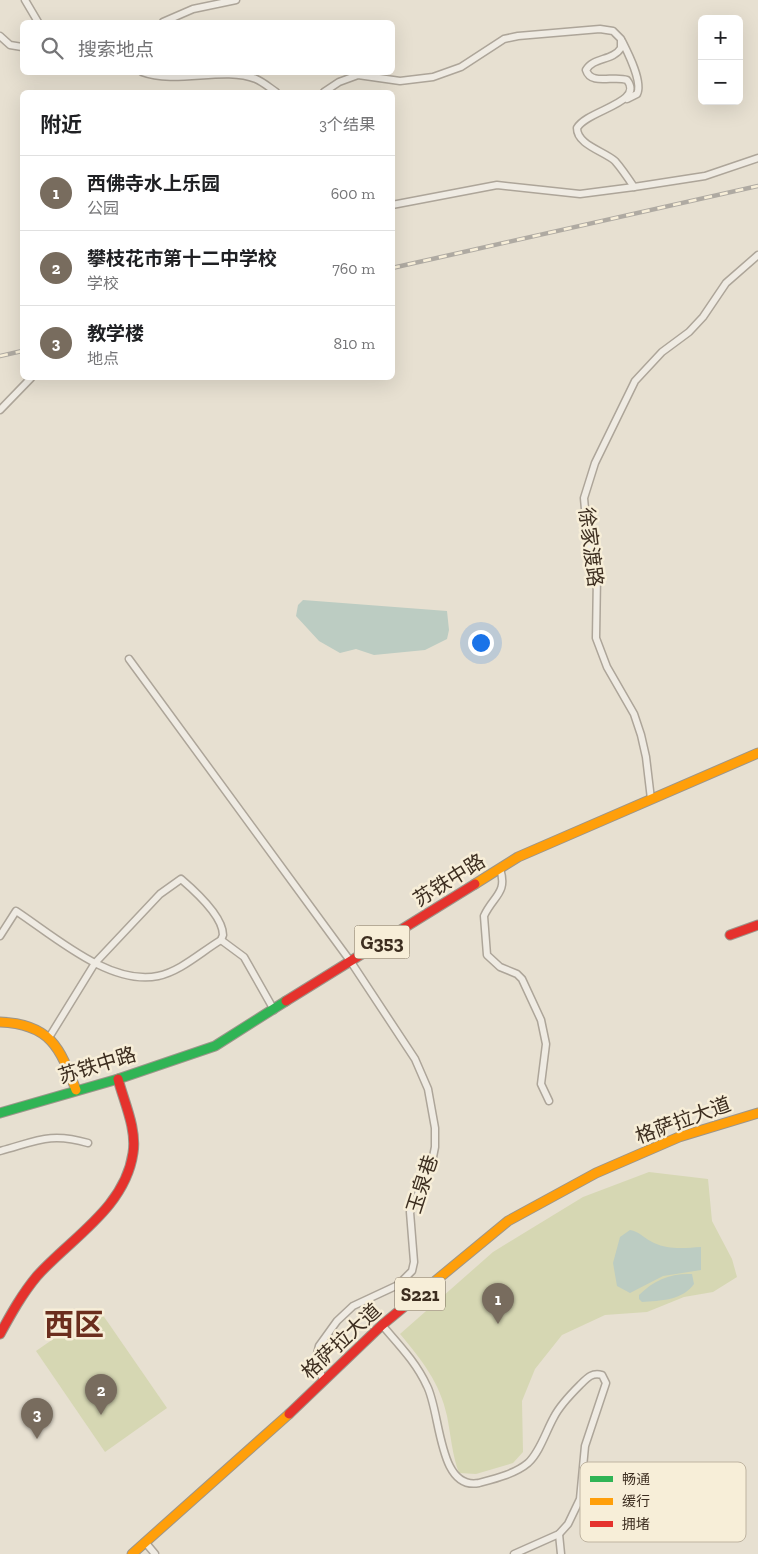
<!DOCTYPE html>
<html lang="zh">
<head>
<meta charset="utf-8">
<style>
  :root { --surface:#fff; --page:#f2f2f2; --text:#202124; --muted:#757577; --line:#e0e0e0; --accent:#786c5e }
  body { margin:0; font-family:"Zilla Slab","Noto Sans SC",serif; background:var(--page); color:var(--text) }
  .controls { position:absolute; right:15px; top:15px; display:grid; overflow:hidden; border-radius:8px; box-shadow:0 5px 20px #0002 }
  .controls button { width:45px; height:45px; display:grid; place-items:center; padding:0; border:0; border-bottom:1px solid var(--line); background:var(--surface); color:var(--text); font:25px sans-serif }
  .you { position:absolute; left:480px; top:642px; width:18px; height:18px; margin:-12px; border:4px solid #fff; border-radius:50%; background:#1a73e8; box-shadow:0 0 0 8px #1a73e833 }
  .badge { display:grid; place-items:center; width:32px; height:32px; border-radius:50%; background:var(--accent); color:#fff; font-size:16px; font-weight:700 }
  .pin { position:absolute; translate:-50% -41px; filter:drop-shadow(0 1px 2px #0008) }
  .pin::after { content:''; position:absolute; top:26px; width:18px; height:15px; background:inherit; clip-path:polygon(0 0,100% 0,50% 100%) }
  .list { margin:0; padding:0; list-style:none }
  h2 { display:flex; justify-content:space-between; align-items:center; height:65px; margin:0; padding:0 20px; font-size:21px }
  h2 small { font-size:16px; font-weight:400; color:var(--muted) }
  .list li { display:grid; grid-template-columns:32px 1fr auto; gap:15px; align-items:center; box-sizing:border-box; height:75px; padding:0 20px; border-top:1px solid var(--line) }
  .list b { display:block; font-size:19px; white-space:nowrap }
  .list p { margin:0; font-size:16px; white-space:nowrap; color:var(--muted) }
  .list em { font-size:16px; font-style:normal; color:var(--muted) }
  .icon { flex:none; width:28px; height:28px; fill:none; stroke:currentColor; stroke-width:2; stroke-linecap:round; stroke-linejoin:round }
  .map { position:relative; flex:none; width:758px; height:1554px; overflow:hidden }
  .search { position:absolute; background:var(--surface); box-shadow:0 5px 20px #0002; left:20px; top:20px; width:375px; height:55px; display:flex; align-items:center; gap:12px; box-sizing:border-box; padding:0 18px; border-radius:8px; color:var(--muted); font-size:19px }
  .panel { position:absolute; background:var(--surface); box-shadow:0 5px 20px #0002; left:20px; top:90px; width:375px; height:290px; border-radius:8px }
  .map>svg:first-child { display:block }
  .green { fill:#d6d7b3 }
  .water { fill:#bcccc2 }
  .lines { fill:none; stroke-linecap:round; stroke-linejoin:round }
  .street-casing { stroke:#ada599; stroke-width:9 }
  .fast-casing { stroke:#9c958a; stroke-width:11 }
  .slow-casing { stroke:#9c958a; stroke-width:11 }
  .jam-casing { stroke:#9c958a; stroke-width:11 }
  .street { stroke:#efebe3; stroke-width:6 }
  .fast { stroke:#30b455; stroke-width:9 }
  .slow { stroke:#ff9f0a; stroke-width:9 }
  .jam { stroke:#e5322d; stroke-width:9 }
  .rail-casing { stroke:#afaaa2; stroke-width:4.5 }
  .rail { stroke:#f7eed8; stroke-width:2.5; stroke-dasharray:8; stroke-linecap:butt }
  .labels { text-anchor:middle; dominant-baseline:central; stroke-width:5; stroke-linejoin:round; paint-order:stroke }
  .shield { fill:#f7eed8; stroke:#756857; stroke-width:1 }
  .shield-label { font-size:19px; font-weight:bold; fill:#3d2e20 }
  .street-label { font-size:20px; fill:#3d2e20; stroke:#f7eed8 }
  .town-label { font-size:30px; font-weight:bold; fill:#6b2e1e; stroke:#f7eed8 }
  .key { fill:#f7eed8; stroke:#bfb4a1; stroke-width:1 }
  .key-label { font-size:14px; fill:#3d2e20 }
</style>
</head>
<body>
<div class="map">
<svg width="758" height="1554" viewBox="0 0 758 1554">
  <rect width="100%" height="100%" fill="#e7e0d1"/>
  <!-- green -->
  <g class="green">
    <path d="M 649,1172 L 708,1179 L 712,1221 L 732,1259 L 737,1277 L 713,1292 L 684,1297 L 647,1312 L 605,1315 L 562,1335 L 535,1369 L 522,1401 L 523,1452 L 513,1463 L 476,1474 L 459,1473 C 452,1454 451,1436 447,1416 C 440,1383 422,1360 400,1334 L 493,1252 L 583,1197 Z"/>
    <polygon points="98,1308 167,1408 105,1452 36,1351"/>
  </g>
  <!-- water -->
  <g class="water">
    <polygon points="303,600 447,611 449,630 447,639 425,650 374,655 356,649 340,653 319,641 296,616 298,605"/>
    <path d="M 630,1230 C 639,1231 645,1239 654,1243 C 669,1250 685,1248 701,1247 L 701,1270 L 663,1276 L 630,1293 L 617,1286 L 613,1263 L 620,1237 Z"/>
    <path d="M 692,1274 L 694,1284 C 683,1300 660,1301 642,1302 L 639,1299 L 639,1295 C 654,1280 671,1273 692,1274 Z"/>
  </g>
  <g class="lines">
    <!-- street casing -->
    <g class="street-casing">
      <g id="street">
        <polyline points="25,0 38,22"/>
        <polyline points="163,22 193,9 236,0"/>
        <polyline points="0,36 10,45 22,47"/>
        <path d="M 622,41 C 628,53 643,82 637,94 L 627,99"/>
        <path d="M 142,72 C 177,85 223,66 256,79 C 263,82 270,88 276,92"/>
        <path d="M 324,92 L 339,82 L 358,75 L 400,81 L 433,77 L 461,67 L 504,39 L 518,36 L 600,29 L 613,31 L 621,39 L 621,48 C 613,61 593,57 586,70 C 591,86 614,75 627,80 C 645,103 587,110 577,128 C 577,145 604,151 615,161 C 622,169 628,178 634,187"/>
        <polyline points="392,205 497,185 580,194 634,187 705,176 758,158"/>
        <polyline points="0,410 31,378"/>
        <polyline points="129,659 351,962 415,1059 428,1089 435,1128 435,1147 432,1162 410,1212 414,1262 412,1271 398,1285 353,1306 337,1321 319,1346 316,1358 323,1380"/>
        <polyline points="651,799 646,757 641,735 634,714 607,667 596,638 597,576 588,543 584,498 595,463 635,381 662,352 689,332 703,317 726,283 758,255"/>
        <path d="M 500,869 C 508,893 493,896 484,916 L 487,955 L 500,967 L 517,974 L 522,979 L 541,1020 L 546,1044 L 541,1084 L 549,1101"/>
        <path d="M 0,936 L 16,911 C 54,936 110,986 158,976 C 181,971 201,952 221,940 L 223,935 C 223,916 195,891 181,879 L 160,894 L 95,963 L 50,1036"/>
        <polyline points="221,940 244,957 274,1010"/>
        <path d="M 0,1151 C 37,1141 50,1132 88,1143"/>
        <path d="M 382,1325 C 399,1345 416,1362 427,1386 C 441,1413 438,1491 479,1483 C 494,1479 515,1474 528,1463 C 540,1452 546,1431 554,1417 C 560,1405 571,1394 580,1385 C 587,1378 592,1372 602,1375 L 606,1383 L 585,1446 L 580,1499 L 568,1524 L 559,1534 L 514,1554"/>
        <polyline points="559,1534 561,1554"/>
        <polyline points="145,1542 155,1554"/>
      </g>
    </g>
    <!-- fast casing -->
    <g class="fast-casing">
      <polyline id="fast" points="0,1113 118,1079 215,1046 286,1001"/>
    </g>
    <!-- slow casing -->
    <g class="slow-casing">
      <g id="slow">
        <polyline points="475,884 518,857 758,753"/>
        <path d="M 0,1022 C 50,1024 60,1047 76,1090"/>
        <polyline points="422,1292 508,1221 596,1173 679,1137 758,1113"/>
        <polyline points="132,1554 289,1414"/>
      </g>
    </g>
    <!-- jam casing -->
    <g class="jam-casing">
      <g id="jam">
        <polyline points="730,935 758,925"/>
        <polyline points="286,1001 475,884"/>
        <path d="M 0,1334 C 11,1314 22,1294 37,1276 C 71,1238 125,1208 133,1153 C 137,1129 124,1102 118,1079"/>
        <polyline points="289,1414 382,1325 422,1292"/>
      </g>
    </g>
    <!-- street -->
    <use href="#street" class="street"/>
    <!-- fast -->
    <use href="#fast" class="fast"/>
    <!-- slow -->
    <use href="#slow" class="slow"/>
    <!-- jam -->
    <use href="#jam" class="jam"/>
    <!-- rail casing -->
    <g class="rail-casing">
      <g id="rail">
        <polyline points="392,268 758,186"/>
        <polyline points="0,356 22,351"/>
      </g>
    </g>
    <!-- rail -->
    <use href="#rail" class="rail"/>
  </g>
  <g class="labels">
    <!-- shield labels -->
    <g class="shield">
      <rect x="354.5" y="925.5" width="55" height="33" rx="4"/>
      <rect x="395" y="1277.5" width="50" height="33" rx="4"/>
    </g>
    <g class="shield-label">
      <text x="382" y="942">G353</text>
      <text x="420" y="1294">S221</text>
    </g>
    <!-- street labels -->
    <g class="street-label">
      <text transform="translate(591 547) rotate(83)">徐家渡路</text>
      <text transform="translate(449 880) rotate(-32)">苏铁中路</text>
      <text transform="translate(97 1065) rotate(-17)">苏铁中路</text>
      <text transform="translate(683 1120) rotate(-20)">格萨拉大道</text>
      <text transform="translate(422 1184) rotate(-72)">玉泉巷</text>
      <text transform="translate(341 1341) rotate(-43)">格萨拉大道</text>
    </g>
    <!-- town labels -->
    <g class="town-label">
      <text x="74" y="1325">西区</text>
    </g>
  </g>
  <!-- legend -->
  <rect x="580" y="1462" width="166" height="80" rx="8" class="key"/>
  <rect x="590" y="1476" width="23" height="6" fill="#30b455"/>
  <rect x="590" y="1498" width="23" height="7" fill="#ff9f0a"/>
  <rect x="590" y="1521" width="23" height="6" fill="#e5322d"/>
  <g class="key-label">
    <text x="622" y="1484">畅通</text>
    <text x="622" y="1506">缓行</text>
    <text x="622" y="1529">拥堵</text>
  </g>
</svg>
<div class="controls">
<button>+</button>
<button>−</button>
</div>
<div class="you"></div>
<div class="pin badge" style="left:498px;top:1324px">1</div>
<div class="pin badge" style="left:101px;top:1415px">2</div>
<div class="pin badge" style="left:37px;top:1439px">3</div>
<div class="search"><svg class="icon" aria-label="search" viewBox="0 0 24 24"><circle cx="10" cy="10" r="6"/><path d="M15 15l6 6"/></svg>搜索地点</div>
<section class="panel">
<h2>附近<small>3个结果</small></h2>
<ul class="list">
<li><span class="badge">1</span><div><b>西佛寺水上乐园</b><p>公园</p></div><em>600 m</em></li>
<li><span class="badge">2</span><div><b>攀枝花市第十二中学校</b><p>学校</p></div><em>760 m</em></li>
<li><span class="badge">3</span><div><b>教学楼</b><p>地点</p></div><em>810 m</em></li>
</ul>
</section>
</div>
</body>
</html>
